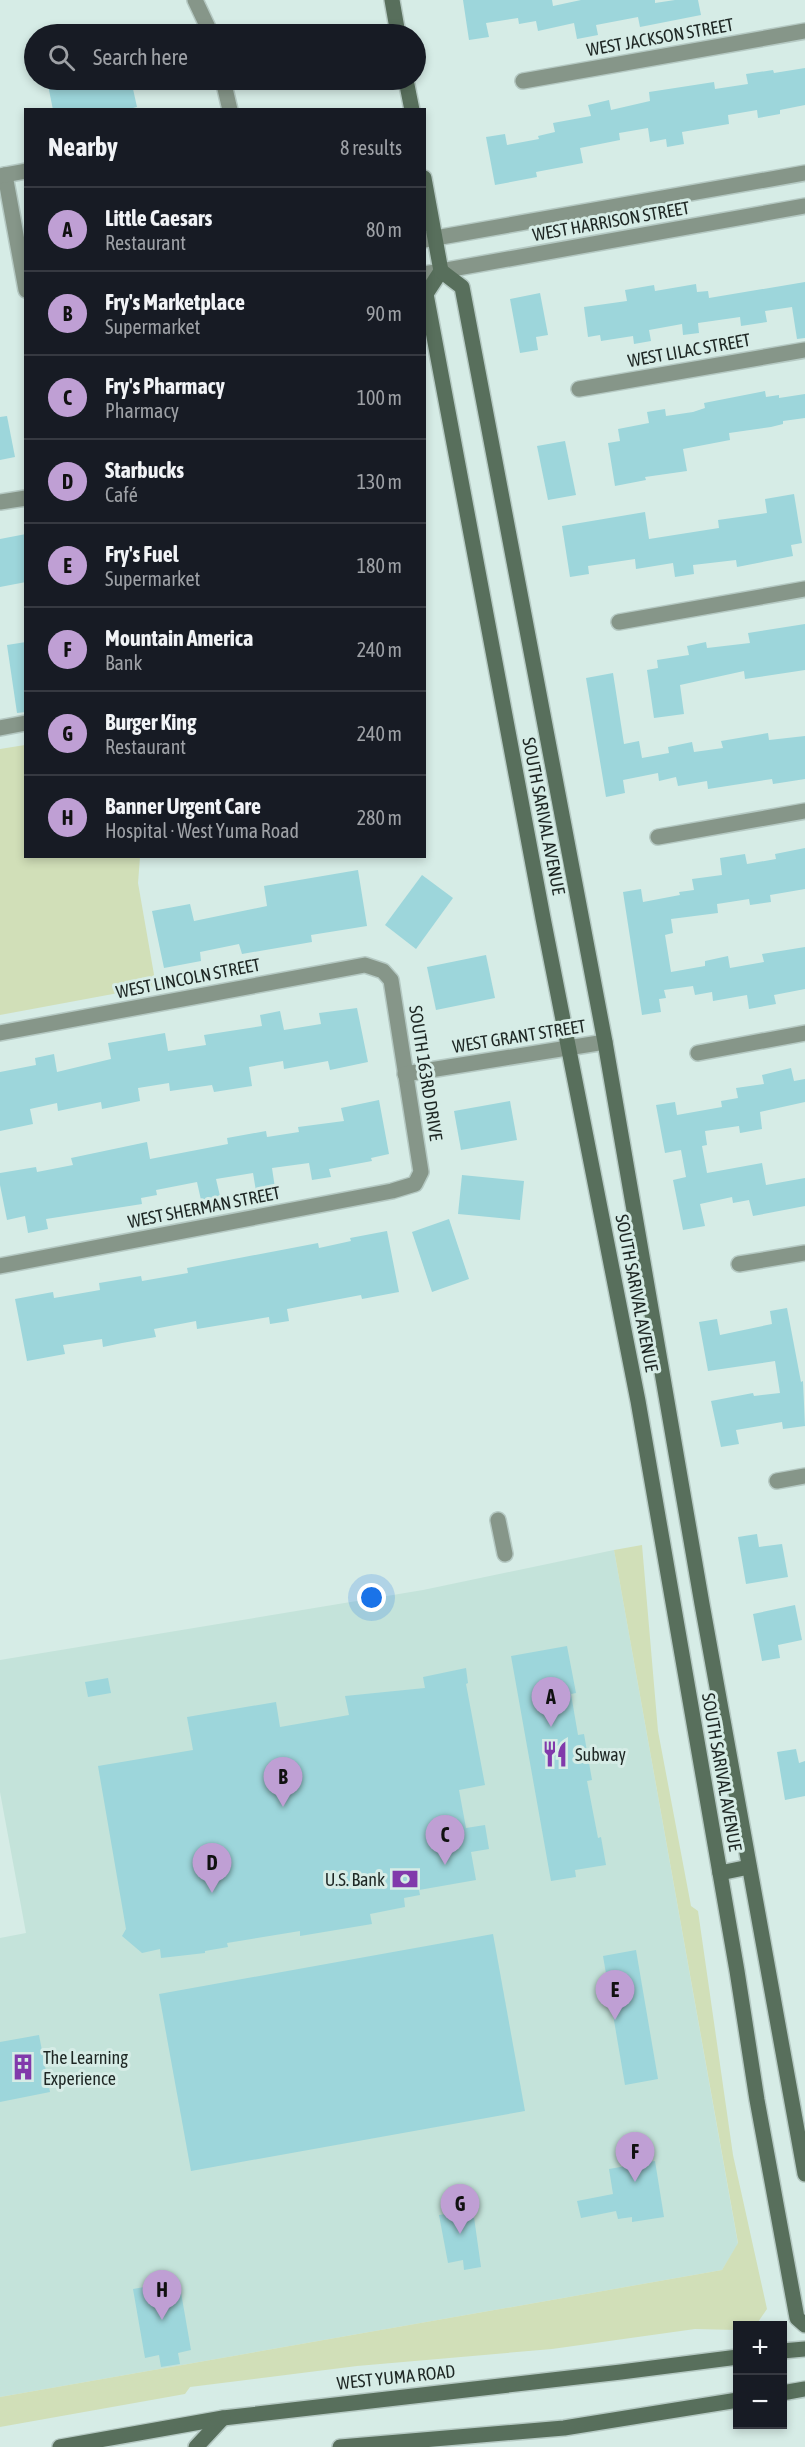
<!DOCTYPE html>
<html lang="en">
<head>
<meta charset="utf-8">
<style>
  :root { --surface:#171b24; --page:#20242c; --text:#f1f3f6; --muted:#9ea1a6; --line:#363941; --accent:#bf9fd4 }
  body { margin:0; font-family:"Asap Condensed",sans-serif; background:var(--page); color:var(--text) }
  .controls { position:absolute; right:18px; bottom:18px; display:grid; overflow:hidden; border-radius:0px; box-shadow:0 3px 9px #0003 }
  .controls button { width:54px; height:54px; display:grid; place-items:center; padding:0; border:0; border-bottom:2px solid var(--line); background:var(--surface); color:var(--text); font:30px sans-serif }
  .you { position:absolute; left:372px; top:1598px; width:21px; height:21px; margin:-15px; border:4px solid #fff; border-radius:50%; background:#1a73e8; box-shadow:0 0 0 9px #1a73e833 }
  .badge { display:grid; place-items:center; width:39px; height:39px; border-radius:50%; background:var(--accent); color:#111; font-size:20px; font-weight:700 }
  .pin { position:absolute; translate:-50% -50px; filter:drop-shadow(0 2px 3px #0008) }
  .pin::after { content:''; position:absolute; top:32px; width:21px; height:18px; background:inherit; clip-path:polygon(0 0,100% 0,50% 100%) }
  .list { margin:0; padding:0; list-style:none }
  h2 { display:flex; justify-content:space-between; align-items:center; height:78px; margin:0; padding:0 24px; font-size:26px }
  h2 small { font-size:20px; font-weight:400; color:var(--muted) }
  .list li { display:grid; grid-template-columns:39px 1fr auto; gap:18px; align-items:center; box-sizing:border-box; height:84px; padding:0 24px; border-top:2px solid var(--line) }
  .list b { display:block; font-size:22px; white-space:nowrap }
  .list p { margin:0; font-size:20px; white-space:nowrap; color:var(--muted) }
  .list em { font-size:20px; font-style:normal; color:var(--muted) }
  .icon { flex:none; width:33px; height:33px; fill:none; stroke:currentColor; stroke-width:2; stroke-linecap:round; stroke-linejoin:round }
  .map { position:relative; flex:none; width:805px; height:2447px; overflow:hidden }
  .search { position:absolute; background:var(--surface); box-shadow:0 3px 9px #0003; left:24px; top:24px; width:402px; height:66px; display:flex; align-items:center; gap:15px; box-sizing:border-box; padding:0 21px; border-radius:33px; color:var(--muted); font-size:22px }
  .panel { position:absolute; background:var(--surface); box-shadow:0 3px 9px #0003; left:24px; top:108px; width:402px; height:750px; border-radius:0px }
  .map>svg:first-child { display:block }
  .built { fill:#c4e3da }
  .green { fill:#d1dfb8 }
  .building { fill:#9dd6db }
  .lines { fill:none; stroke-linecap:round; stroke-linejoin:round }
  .street-casing { stroke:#b5c9c3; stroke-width:18 }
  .secondary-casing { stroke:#b5c9c3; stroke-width:18 }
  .street { stroke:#869689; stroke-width:15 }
  .secondary { stroke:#586f5c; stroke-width:15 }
  .labels { text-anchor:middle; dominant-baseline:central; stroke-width:6; stroke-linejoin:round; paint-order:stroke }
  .street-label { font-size:18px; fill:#1e2724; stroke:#d6ece6 }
  .poi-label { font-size:18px; fill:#1e2724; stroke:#d6ece6; text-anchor:start }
</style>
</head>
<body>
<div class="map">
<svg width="805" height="2447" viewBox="0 0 805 2447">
  <rect width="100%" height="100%" fill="#d6ece6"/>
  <!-- built -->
  <polygon class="built" points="614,1550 738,2244 722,2270 0,2397 0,1938 26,1933 0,1792 0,1660 423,1590"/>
  <!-- green -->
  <g class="green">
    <polygon points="25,745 26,856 140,857 138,883 156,986 0,1015 0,749"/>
    <polygon points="642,1545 658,1731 691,1906 698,1911 733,2155 767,2309 756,2325 738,2326 737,2330 695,2329 552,2349 357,2366 190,2387 185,2394 0,2427 0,2397 722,2270 738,2243 614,1550"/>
  </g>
  <!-- building -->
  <g class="building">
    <polygon points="463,0 552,0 553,6 581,0 655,0 655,3 675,0 698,0 701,15 640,27 638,17 596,25 598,35 577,39 574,23 538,31 536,21 519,24 518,18 486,23 489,37 469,40"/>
    <polygon points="805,68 805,105 780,110 780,114 758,118 757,110 728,115 729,124 682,132 684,144 667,147 666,139 650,142 648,128 619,133 620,140 580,148 583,163 536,172 537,177 495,185 486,137 505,134 507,145 539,139 538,136 555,132 553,123 591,116 588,105 609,100 611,110 650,101 649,92 714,82 715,89 748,84 746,74 773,70 774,73"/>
    <polygon points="47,80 131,80 137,107 125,110 53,110"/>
    <polygon points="805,282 805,338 797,339 792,307 765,311 767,322 741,326 740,317 698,323 699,333 683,335 682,324 649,330 651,341 634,344 633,336 601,341 600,335 588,337 584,307 627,301 625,290 654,285 655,291 696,284 697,292 708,291 709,298"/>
    <polygon points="540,293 548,335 536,337 538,350 520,353 510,299"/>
    <polygon points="765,391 766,397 779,395 779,398 805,394 805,418 783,421 783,424 771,427 729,433 730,440 683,449 687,471 645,477 646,480 615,486 608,443 620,441 618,429 649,423 647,412 665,409 666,416 693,412 705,408 704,403"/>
    <polygon points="7,416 15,457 0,460 0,417"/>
    <polygon points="565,441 576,495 548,500 537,446"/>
    <polygon points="794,494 802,543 791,545 793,556 737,567 736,560 693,565 694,574 675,577 673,563 636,569 635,559 588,566 589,574 570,577 562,526 645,512 649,539 719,528 718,520 767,513 765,499"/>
    <polygon points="26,534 26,582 0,587 0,539"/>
    <polygon points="805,624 805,670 745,679 744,671 680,685 684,714 654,718 647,670 658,668 657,660 689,655 687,646 706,642 707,648 750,643 748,633"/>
    <polygon points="26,642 26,712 17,713 7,645"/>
    <polygon points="613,673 624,744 639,741 642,758 669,753 668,747 692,742 694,752 723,748 721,741 768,733 769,740 805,736 805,779 773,784 772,779 708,789 707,781 678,786 676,777 659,781 658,773 623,780 625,793 606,797 586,678"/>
    <polygon points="805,848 805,889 770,895 771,902 750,905 749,899 717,904 718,913 671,919 673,933 665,935 671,972 705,966 705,961 728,956 730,968 764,962 762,954 805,947 805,989 774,995 776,1004 749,1009 747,995 713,1001 712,992 695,995 693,986 664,990 666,998 659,999 661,1012 642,1015 623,892 641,889 643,902 680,895 679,892 694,890 692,879 722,875 720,858 745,854 747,864 776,859 775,854"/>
    <polygon points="358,870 367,926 311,935 312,942 242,954 239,944 200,952 201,961 164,968 152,911 190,904 194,921 267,906 264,886"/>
    <polygon points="422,875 453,898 416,949 385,925"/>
    <polygon points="486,955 495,998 436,1010 427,967"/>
    <polygon points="357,1008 368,1062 330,1070 328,1061 284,1069 283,1061 249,1067 252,1086 214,1092 212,1085 170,1091 169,1083 138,1088 140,1101 102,1109 101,1102 58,1111 57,1103 30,1109 33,1124 0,1131 0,1072 36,1065 35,1058 54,1054 57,1072 111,1059 108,1043 165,1033 168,1051 206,1045 204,1035 262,1026 260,1015 280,1011 284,1030 321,1024 319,1013"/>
    <polygon points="791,1068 794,1081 805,1079 805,1102 760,1112 762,1129 740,1133 739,1126 705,1131 707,1145 702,1146 707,1173 762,1163 766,1185 805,1178 805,1206 753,1216 749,1200 733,1203 732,1197 700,1204 705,1226 683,1230 673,1180 686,1177 681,1150 665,1153 656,1105 675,1102 677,1115 722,1107 721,1101 738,1098 736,1088 764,1084 762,1075"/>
    <polygon points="379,1100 389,1154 371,1158 372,1161 329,1169 331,1177 312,1180 309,1163 272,1168 275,1188 256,1191 253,1173 216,1179 220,1196 201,1200 197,1182 156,1190 157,1195 141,1198 142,1204 46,1219 48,1229 28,1233 25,1216 7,1220 0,1185 0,1173 36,1167 37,1172 73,1165 71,1158 147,1142 150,1159 228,1144 227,1138 266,1131 267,1137 299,1132 298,1127 344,1121 341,1108"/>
    <polygon points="510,1101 517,1140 461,1150 454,1111"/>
    <polygon points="462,1175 524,1181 520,1220 458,1214"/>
    <polygon points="449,1219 469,1279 432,1292 412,1232"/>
    <polygon points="387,1231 399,1292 362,1299 361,1295 287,1309 289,1321 270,1324 269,1317 197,1329 196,1321 154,1329 156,1337 122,1343 103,1347 102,1339 63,1345 65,1354 27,1361 15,1299 53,1292 54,1298 100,1290 99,1283 141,1276 142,1281 188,1273 187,1268 318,1243 319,1248 351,1241 350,1238"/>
    <polygon points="787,1308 801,1382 803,1381 805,1426 783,1429 782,1422 736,1430 739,1444 721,1447 711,1401 753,1393 754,1396 780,1393 775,1361 708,1371 699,1322 717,1319 720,1335 772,1324 770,1311"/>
    <polygon points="757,1534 759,1547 782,1544 788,1577 746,1584 738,1537"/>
    <polygon points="795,1605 802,1640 778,1645 780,1658 762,1661 753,1614"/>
    <polygon points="567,1646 576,1693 571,1694 578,1735 584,1734 592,1780 587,1781 598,1838 601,1837 606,1865 575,1870 576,1877 551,1881 511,1656"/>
    <polygon points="466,1668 468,1683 466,1684 485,1785 459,1790 466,1828 485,1825 489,1849 471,1852 476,1880 419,1890 420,1895 404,1898 405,1907 370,1914 372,1924 300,1936 300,1931 227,1943 228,1947 205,1951 205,1953 161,1958 160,1949 142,1953 122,1936 126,1929 98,1766 193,1750 187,1717 276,1702 280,1727 349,1715 345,1696 425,1688 423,1677"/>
    <polygon points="108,1678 111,1693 88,1697 85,1682"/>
    <polygon points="796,1749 799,1763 805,1761 805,1796 785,1800 777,1752"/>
    <polygon points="493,1934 525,2111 191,2171 159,1994"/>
    <polygon points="636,1950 658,2079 625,2085 603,1956"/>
    <polygon points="39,2035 50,2092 0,2102 0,2042"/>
    <polygon points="655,2161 664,2217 632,2222 632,2217 618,2219 616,2211 581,2218 577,2201 613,2194 609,2169"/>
    <polygon points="473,2210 481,2267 464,2270 463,2260 448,2263 439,2215"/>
    <polygon points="179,2281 191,2350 178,2353 180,2364 161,2367 159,2355 145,2358 133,2289"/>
  </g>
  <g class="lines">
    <!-- street casing -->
    <g class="street-casing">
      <g id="street">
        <polyline points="195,0 211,34"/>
        <polyline points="223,80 230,110"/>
        <polyline points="523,81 805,31"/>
        <polyline points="5,175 26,290"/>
        <polyline points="0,176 26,171"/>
        <polyline points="424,240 805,173"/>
        <polyline points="424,274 805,206"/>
        <polyline points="579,389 805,350"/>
        <polyline points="0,502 26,498"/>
        <polyline points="619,622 805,589"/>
        <polyline points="0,728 26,723"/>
        <polyline points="658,837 805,811"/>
        <polyline points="0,1033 365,965 383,971 391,980 421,1172 415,1184 392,1191 0,1266"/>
        <polyline points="698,1053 805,1033"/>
        <polyline points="405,1074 605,1042"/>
        <polyline points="739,1264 805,1253"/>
        <polyline points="777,1481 805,1476"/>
        <polyline points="498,1520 505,1554"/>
      </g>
    </g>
    <!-- secondary casing -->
    <g class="secondary-casing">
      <g id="secondary">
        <polyline points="392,0 398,34"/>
        <polyline points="406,80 412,110"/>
        <polyline points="424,178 441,271 426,294 543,918 638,1401 737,1971 757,2100 797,2318 805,2325"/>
        <polyline points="441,271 462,287 605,1042 702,1604 805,2174"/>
        <polyline points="720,1873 749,1867"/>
        <polyline points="782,2351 805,2349"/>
        <polyline points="782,2393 805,2389"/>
        <polyline points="60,2447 223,2418 621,2372 738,2357"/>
        <polyline points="196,2447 223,2418"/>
        <polyline points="340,2447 564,2428 738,2400"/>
      </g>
    </g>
    <!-- street -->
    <use href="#street" class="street"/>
    <!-- secondary -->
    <use href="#secondary" class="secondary"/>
  </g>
  <!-- icons -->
  <defs>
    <g id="restaurant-bare" transform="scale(2.07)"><path d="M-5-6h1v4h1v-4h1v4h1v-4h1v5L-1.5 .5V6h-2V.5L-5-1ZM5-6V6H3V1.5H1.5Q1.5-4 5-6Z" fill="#8139ab" stroke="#d6ece6" stroke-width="2.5" paint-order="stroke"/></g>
    <g id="bank-bare" transform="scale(2.07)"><path d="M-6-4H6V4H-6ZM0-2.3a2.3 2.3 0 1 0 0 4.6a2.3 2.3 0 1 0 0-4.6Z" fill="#8139ab" stroke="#d6ece6" stroke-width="2.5" paint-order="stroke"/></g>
    <g id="building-bare" transform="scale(2.07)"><path d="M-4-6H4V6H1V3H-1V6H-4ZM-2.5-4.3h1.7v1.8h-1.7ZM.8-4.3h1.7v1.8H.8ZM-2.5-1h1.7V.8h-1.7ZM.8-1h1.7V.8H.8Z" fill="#8139ab" stroke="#d6ece6" stroke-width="2.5" paint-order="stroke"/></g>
  </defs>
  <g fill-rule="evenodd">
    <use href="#restaurant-bare" x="555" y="1754"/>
    <use href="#bank-bare" x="405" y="1879"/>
    <use href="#building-bare" x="23" y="2067"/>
  </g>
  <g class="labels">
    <!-- street labels -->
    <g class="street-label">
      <text transform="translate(660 37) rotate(-10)">WEST JACKSON STREET</text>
      <text transform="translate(611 221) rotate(-10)">WEST HARRISON STREET</text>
      <text transform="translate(689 350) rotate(-10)">WEST LILAC STREET</text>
      <text transform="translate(544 816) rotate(79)">SOUTH SARIVAL AVENUE</text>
      <text transform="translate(188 978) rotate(-11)">WEST LINCOLN STREET</text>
      <text transform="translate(519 1036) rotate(-9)">WEST GRANT STREET</text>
      <text transform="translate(426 1073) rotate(81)">SOUTH 163RD DRIVE</text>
      <text transform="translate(204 1207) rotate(-11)">WEST SHERMAN STREET</text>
      <text transform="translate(637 1293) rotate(79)">SOUTH SARIVAL AVENUE</text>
      <text transform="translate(722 1772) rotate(80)">SOUTH SARIVAL AVENUE</text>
      <text transform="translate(396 2377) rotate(-6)">WEST YUMA ROAD</text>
    </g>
    <!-- poi labels -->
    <g class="poi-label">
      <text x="575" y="1754">Subway</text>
      <text x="385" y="1879" text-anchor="end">U.S. Bank</text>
      <text x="43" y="2057">The Learning<tspan x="43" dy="21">Experience</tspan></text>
    </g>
  </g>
</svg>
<div class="controls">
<button>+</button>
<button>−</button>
</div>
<div class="you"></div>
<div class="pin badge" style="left:551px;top:1727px">A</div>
<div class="pin badge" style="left:283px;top:1807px">B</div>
<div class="pin badge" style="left:445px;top:1865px">C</div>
<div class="pin badge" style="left:212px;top:1893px">D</div>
<div class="pin badge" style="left:615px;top:2020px">E</div>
<div class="pin badge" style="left:635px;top:2182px">F</div>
<div class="pin badge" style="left:460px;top:2234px">G</div>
<div class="pin badge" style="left:162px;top:2320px">H</div>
<div class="search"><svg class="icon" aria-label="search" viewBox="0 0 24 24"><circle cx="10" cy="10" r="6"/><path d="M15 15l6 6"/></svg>Search here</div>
<section class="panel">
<h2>Nearby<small>8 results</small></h2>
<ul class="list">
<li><span class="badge">A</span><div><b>Little Caesars</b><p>Restaurant</p></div><em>80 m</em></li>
<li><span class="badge">B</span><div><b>Fry's Marketplace</b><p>Supermarket</p></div><em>90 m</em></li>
<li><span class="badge">C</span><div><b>Fry's Pharmacy</b><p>Pharmacy</p></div><em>100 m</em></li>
<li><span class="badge">D</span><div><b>Starbucks</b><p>Café</p></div><em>130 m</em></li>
<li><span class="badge">E</span><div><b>Fry's Fuel</b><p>Supermarket</p></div><em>180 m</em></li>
<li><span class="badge">F</span><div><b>Mountain America</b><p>Bank</p></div><em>240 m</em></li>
<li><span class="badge">G</span><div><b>Burger King</b><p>Restaurant</p></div><em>240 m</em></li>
<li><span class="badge">H</span><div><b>Banner Urgent Care</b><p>Hospital · West Yuma Road</p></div><em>280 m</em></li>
</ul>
</section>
</div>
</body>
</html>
